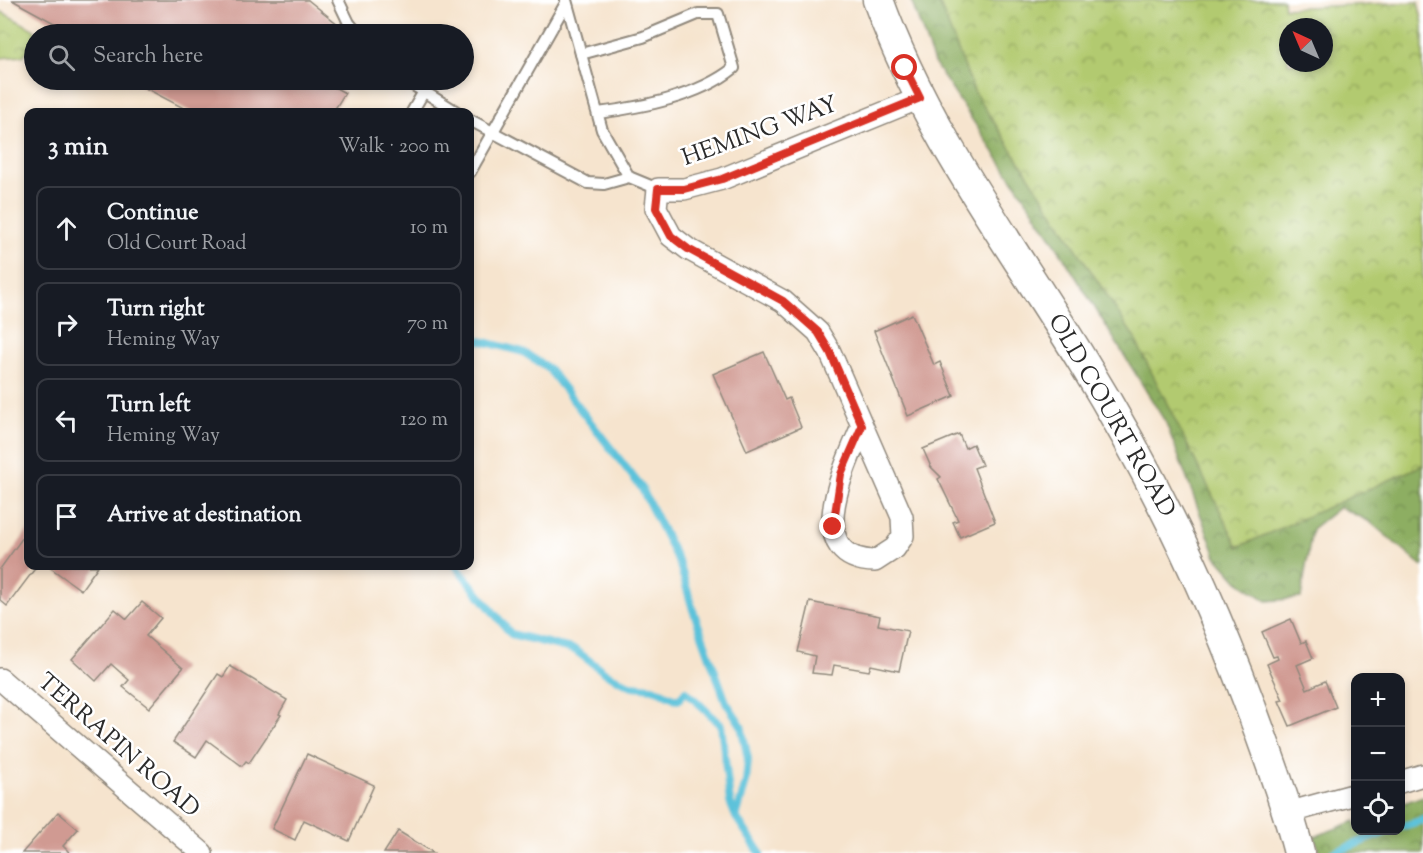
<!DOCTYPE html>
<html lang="en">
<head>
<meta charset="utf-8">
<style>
  :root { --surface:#171b24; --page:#20242c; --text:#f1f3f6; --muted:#9ea1a6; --line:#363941 }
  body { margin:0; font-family:"Sorts Mill Goudy",serif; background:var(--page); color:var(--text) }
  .controls { position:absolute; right:18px; bottom:18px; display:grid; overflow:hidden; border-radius:12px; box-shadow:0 3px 9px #0003 }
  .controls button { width:54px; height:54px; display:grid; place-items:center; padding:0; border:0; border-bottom:2px solid var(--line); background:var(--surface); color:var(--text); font:30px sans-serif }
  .compass { position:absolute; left:1279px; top:18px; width:54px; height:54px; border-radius:50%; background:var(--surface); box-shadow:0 3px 9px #0003; rotate:316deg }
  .stop { position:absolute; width:18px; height:18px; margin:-14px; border:4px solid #d93025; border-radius:50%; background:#fff }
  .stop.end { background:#d93025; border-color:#fff; box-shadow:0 2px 6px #0008 }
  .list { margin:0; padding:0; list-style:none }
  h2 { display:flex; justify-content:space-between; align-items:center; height:78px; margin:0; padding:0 24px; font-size:26px }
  h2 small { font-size:20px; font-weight:400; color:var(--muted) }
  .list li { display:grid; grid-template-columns:39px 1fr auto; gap:18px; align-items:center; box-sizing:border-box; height:84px; margin:0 12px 12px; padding:0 12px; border:2px solid var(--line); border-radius:12px }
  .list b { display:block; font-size:22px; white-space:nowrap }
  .list p { margin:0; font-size:20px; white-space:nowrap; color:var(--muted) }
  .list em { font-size:20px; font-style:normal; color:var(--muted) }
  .icon { flex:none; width:33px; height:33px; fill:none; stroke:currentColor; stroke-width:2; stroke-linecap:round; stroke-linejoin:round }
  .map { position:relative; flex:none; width:1423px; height:853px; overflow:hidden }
  .search { position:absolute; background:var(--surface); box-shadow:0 3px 9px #0003; left:24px; top:24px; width:450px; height:66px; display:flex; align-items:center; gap:15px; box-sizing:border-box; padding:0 21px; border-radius:33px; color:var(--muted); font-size:22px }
  .panel { position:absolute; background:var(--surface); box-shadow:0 3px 9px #0003; left:24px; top:108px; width:450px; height:462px; border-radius:12px }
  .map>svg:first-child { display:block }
  .forest { fill:url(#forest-crowns); stroke:#5c6c46; stroke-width:1.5 }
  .park { fill:url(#park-crowns); stroke:#6e7a4d; stroke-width:1.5; fill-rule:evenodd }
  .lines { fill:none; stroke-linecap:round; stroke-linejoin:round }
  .stream { stroke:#5dc2da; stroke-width:8 }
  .building { fill:#d09a92 }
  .lane-casing { stroke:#90887c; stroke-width:14 }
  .street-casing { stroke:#90887c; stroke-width:24 }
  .secondary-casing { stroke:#90887c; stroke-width:33 }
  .lane { stroke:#fff; stroke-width:10 }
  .street { stroke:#fff; stroke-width:21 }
  .secondary { stroke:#fff; stroke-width:30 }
  .route { stroke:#d93025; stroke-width:8 }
  .labels { text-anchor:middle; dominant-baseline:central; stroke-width:5; stroke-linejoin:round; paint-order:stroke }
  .street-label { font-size:24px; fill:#2b2b2b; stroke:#fff }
</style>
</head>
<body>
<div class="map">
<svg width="1423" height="853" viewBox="0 0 1423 853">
  <defs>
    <pattern id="forest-crowns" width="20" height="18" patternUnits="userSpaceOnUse" patternTransform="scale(1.5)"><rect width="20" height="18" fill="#8dae62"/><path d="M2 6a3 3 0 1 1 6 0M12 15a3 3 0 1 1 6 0" fill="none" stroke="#738e51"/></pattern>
    <pattern id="park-crowns" width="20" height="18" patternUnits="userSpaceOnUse" patternTransform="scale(1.5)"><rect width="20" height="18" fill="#b2ca6f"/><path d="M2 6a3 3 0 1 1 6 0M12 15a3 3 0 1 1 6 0" fill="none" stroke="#91a45b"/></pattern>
  </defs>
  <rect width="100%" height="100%" fill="#fff"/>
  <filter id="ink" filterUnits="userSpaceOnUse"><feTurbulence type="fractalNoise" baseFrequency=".0167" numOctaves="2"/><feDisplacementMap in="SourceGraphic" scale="12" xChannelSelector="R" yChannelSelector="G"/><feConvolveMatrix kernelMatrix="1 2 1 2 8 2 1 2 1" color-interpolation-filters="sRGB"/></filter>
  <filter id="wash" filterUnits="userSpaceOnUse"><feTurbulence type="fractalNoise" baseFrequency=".008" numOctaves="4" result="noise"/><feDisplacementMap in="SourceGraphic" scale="24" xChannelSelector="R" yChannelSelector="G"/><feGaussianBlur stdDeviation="1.35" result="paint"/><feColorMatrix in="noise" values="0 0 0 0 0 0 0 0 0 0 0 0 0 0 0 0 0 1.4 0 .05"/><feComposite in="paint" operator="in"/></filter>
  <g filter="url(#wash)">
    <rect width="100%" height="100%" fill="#f6e4ce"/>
    <!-- forest -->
    <g class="forest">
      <polygon points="911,0 1184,0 1423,337 1423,567 1370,522 1340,507 1312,529 1301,598 1267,601 1238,581 1216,556 1166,423 1053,240 934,63"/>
      <polygon points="1423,796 1423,853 1321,853 1314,837 1355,821 1356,830 1400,830 1401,804"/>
    </g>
    <!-- park -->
    <g class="park">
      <path d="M 938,0 L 1283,0 L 1284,8 L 1418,2 L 1423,24 L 1423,465 L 1238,547 L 1134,337 L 975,93 ZM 1288,27 L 1324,27 L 1324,63 L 1288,63 Z"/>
      <polygon points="0,11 33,29 38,34 34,34 34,44 23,56 0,58"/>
    </g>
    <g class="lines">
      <!-- stream -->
      <g class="stream">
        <polyline points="470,338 523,352 548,368 641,487 680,565 693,610 726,702 741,725 748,759 746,782 736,817 760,853"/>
        <polyline points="456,566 511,634 575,650 607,674 632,686 653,688 678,700 686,691 721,725 730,802 736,817"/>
        <polyline points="1400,827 1423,820"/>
        <polyline points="1333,853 1391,830"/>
      </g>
    </g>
    <g id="blocks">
      <!-- building -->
      <g class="building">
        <polygon points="12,0 308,0 345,30 342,34 74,34"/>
        <polygon points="130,80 322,80 345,93 333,112 191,112"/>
        <polygon points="912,314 934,365 940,362 954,396 908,416 874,331"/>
        <polygon points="764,352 785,400 789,398 801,427 747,451 713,374"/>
        <polygon points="959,434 965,448 973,444 982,465 974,468 995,522 960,537 953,522 958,520 938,479 941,477 931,467 923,449"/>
        <polygon points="28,530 28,566 37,566 7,606 0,600 0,569"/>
        <polygon points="48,566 98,566 81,590"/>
        <polygon points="142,602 161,618 146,636 183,668 149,708 123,687 129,680 111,664 96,681 72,659 115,609 127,619"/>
        <polygon points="810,602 880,616 878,625 908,631 899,671 871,665 869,671 834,665 832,675 812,673 815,656 798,652"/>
        <polygon points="1291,619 1301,643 1306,641 1313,658 1297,665 1307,689 1325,681 1336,707 1290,726 1279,701 1283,700 1267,664 1278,659 1277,656 1273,657 1262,632"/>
        <polygon points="230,666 287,700 279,714 281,715 249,763 246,761 242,766 207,740 196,757 173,742 218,674 223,677"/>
        <polygon points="307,754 374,785 349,841 304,820 295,840 272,829"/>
        <polygon points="58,812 78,829 63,846 70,853 22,853"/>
        <polygon points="398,831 434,853 384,853"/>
      </g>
    </g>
  </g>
  <g filter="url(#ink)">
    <use href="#blocks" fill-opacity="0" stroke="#90887c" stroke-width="1.5"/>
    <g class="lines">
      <!-- lane casing -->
      <g class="lane-casing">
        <g id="lane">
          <polyline points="338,0 349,23 358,34"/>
          <polyline points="566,0 602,130 629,177 658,189"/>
          <path d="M 581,54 L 643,37 L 698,14 L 718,14 L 734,68 C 698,97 642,107 598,113"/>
          <polyline points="405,80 457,112"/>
          <polyline points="412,112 423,93"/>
          <polyline points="470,120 588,183 604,184 629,177"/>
          <polyline points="470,172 566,3"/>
        </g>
      </g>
      <!-- street casing -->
      <g class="street-casing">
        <g id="street">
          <path d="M 862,426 C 846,464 799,559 875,561 L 895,548 L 903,536 L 902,517 L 830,352 L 818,332 L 783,301 L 688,249 L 671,236 L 656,208 L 658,189 L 684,189 L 722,179 L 920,98"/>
          <polyline points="0,679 202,853"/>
          <polyline points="1400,782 1423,775"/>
          <polyline points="1287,813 1356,794"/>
        </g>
      </g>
      <!-- secondary casing -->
      <g class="secondary-casing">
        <path id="secondary" d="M 878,0 C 925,131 1011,244 1083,362 C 1155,479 1213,601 1259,730 C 1273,770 1289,811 1299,853"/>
      </g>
      <!-- lane -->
      <use href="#lane" class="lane"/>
      <!-- street -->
      <use href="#street" class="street"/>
      <!-- secondary -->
      <use href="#secondary" class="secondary"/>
    </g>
  </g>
  <g class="lines" filter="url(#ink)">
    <!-- route -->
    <polyline class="route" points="833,527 841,474 862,426 830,352 818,332 783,301 688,249 671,236 656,208 658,189 684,189 722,179 920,98 905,68"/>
  </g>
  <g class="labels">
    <!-- street labels -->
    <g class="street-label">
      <text transform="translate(760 132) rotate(-20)">HEMING WAY</text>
      <text transform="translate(1111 416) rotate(60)">OLD COURT ROAD</text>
      <text transform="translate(118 746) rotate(41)">TERRAPIN ROAD</text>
    </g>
  </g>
</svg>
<div class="controls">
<button>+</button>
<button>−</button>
<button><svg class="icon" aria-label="locate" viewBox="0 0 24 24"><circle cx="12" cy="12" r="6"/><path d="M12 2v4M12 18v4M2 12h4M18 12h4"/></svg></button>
</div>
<svg class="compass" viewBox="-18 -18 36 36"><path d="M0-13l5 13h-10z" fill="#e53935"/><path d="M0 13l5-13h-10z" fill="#9ea1a6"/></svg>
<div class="stop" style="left:905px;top:68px"></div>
<div class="stop end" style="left:833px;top:527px"></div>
<div class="search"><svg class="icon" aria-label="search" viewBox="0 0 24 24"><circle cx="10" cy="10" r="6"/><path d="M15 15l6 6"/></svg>Search here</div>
<section class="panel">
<h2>3 min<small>Walk · 200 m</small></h2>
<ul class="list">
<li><svg class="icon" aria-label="ahead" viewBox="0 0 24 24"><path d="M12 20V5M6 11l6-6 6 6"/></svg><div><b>Continue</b><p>Old Court Road</p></div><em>10 m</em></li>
<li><svg class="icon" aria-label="right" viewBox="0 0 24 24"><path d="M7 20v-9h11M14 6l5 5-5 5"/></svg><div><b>Turn right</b><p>Heming Way</p></div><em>70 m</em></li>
<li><svg class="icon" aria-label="left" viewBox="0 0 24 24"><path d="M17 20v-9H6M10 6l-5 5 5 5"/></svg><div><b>Turn left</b><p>Heming Way</p></div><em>120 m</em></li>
<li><svg class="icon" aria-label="arrive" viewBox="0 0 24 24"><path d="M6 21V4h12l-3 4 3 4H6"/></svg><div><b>Arrive at destination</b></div></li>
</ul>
</section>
</div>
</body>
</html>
